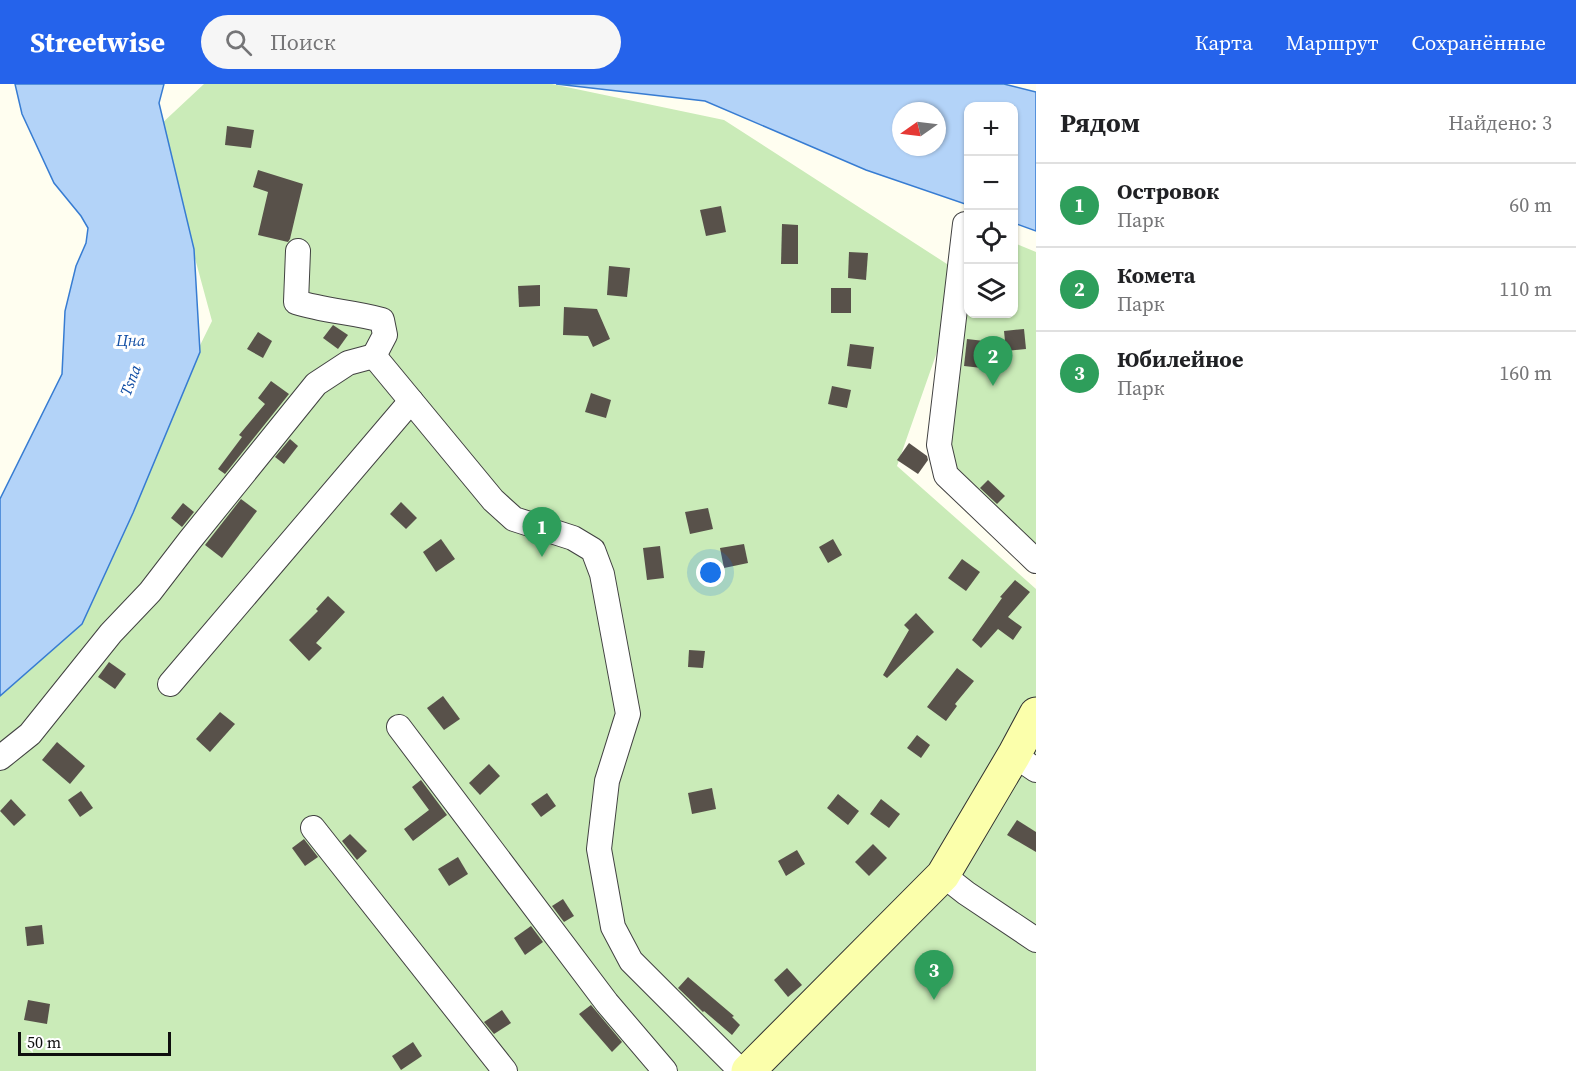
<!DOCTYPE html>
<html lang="ru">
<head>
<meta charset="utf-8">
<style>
  :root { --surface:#fff; --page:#f6f6f6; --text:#202124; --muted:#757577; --line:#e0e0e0; --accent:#2563eb }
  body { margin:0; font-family:"Source Serif 4",serif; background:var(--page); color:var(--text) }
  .controls { position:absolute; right:18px; top:18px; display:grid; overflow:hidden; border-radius:12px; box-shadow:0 2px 4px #0004 }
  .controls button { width:54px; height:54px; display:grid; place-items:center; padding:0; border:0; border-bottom:2px solid var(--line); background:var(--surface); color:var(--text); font:30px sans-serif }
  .compass { position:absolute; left:892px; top:18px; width:54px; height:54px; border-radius:50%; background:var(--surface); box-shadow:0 2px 4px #0004; rotate:256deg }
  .scale { position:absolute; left:18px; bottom:15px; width:153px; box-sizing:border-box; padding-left:6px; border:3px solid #0e0e0e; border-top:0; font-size:16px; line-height:21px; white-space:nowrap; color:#0e0e0e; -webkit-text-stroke:4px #fff; paint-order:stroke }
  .you { position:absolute; left:711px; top:489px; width:21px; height:21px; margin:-15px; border:4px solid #fff; border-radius:50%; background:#1a73e8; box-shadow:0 0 0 9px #1a73e833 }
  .badge { display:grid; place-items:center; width:39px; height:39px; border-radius:50%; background:var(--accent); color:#fff; font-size:20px; font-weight:700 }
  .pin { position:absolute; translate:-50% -50px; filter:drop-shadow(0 2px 3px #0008) }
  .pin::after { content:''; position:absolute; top:32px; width:21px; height:18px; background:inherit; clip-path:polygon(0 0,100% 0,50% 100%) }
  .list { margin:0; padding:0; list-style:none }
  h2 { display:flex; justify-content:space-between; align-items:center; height:78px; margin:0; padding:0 24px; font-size:26px }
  h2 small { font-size:20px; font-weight:400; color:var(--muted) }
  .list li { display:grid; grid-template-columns:39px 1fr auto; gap:18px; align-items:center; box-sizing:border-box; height:84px; padding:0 24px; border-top:2px solid var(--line) }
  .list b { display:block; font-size:22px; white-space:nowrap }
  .list p { margin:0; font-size:20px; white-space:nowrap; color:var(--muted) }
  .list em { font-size:20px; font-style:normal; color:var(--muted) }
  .icon { flex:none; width:33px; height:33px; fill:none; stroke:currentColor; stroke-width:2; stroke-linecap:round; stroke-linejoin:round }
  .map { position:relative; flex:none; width:1036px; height:987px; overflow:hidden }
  header { display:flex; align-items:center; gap:36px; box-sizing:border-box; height:84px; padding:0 30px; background:var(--accent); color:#fff }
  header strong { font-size:28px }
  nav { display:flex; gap:33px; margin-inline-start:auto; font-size:21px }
  .search { width:420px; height:54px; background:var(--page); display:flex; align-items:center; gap:15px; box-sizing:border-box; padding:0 21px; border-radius:33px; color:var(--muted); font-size:22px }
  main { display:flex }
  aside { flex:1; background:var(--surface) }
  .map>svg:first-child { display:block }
  .green { fill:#caebb8 }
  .water { fill:#b3d3f8; stroke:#377cd2; stroke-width:1.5; fill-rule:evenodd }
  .building { fill:#58514a }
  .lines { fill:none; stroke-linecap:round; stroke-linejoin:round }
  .street-casing { stroke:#414141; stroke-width:26 }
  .secondary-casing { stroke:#303030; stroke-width:35 }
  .street { stroke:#fff; stroke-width:24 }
  .secondary { stroke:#fbffab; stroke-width:33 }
  .labels { text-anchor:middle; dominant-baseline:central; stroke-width:6; stroke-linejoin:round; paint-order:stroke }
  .water-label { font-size:16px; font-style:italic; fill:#134fa5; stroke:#fff }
</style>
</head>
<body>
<header>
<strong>Streetwise</strong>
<div class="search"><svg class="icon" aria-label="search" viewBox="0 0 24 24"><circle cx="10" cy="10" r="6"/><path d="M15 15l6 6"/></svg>Поиск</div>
<nav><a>Карта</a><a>Маршрут</a><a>Сохранённые</a></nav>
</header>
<main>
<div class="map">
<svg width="1036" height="987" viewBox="0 0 1036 987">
  <rect width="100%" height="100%" fill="#fffef0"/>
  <!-- green -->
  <g class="green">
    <polygon points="204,0 552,0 724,36 964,191 897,382 1036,505 1036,613 956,751 924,796 738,987 0,987 0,577 112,440 212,237 159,42"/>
    <polygon points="1014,159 1036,168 1036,469 940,375 968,160 969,230 1014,230"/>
    <polygon points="1036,640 1036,987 763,987 954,791"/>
  </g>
  <!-- water -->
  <g class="water">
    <polygon points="15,0 164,0 159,19 194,165 200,268 133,429 82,540 0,612 0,415 62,290 65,227 76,182 86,159 88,144 81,132 54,99 22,30"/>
    <path d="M 556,0 L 1004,0 L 1036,8 L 1036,147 L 1014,139 L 1014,22 L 969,22 L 968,121 L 866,86 L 705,17 ZM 901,27 L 937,27 L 937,63 L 901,63 Z"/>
  </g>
  <!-- building -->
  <g class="building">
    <polygon points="227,42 254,46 251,64 225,61"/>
    <polygon points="258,86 303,100 290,155 288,158 258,151 268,108 253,103"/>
    <polygon points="721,122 726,148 706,152 700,126"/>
    <polygon points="782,140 798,141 798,180 781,180"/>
    <polygon points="849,168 868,169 866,196 848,194"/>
    <polygon points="609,182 630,184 627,213 607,211"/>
    <polygon points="540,201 540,222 519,223 518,202"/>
    <rect x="831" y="204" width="20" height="25"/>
    <polygon points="564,223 597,225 610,255 593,263 588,252 563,251"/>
    <polygon points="333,241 348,251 338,265 323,254"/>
    <polygon points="1024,245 1026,265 1006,267 1004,247"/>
    <polygon points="258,248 272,257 263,274 247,265"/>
    <polygon points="967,255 993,258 991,285 964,282"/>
    <polygon points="850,260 874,263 871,285 847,282"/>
    <polygon points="271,297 289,310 225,390 218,385 242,353 239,351 265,320 258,314"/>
    <polygon points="832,302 851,306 847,324 828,320"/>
    <polygon points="591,309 611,316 606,334 585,328"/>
    <polygon points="290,355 298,362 284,380 275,373"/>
    <polygon points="909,359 927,372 928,376 918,390 897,376"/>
    <polygon points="988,396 1005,412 997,420 980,404"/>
    <polygon points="241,415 257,427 222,474 205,461"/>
    <polygon points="401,418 417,434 406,445 390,430"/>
    <polygon points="183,419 194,428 182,443 171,434"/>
    <polygon points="708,424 713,445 690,450 685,428"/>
    <polygon points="441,455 455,475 436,488 423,468"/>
    <polygon points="833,455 842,471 828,479 819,463"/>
    <polygon points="744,460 748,479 724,484 720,464"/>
    <polygon points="660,462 664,494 647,496 643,464"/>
    <polygon points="962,475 980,488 966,507 948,494"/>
    <polygon points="1015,496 1030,508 1008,533 1022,543 1013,556 998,545 981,564 972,556 1002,514 1000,513"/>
    <polygon points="328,512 345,528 316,559 322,564 309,577 289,556 318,527 316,525"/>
    <polygon points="916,529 934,548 887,594 883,591 909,546 904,541"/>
    <polygon points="689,566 705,567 703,584 688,583"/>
    <polygon points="109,578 126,590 115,605 98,593"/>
    <polygon points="957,584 974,597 955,620 957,622 946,637 927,623"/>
    <polygon points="443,612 460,635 444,646 427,624"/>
    <polygon points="220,628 235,640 210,668 196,655"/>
    <polygon points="917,651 930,661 921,674 907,664"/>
    <polygon points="57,658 85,682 70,700 42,676"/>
    <polygon points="489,680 500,692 480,711 469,699"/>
    <polygon points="421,696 447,731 413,757 404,745 429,726 412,703"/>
    <polygon points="712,704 716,725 692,730 688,709"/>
    <polygon points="81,707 93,724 80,733 68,716"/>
    <polygon points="547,709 556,722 541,733 531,720"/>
    <polygon points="838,710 859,727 848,741 827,724"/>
    <polygon points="11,715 26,731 14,742 0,727"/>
    <polygon points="881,715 900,730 889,744 870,730"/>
    <polygon points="1017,736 1036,748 1036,768 1007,751"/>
    <polygon points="350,750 367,767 357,776 342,757"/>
    <polygon points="304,755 318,773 305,782 292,764"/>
    <polygon points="873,760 887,774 869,792 855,778"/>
    <polygon points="797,766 805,780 786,792 778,777"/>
    <polygon points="458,773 468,790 449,802 438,785"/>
    <polygon points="563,815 574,832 564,838 552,822"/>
    <polygon points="42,841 44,860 27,862 25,843"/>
    <polygon points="531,842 543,858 525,871 514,854"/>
    <polygon points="787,884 802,901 788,913 774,896"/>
    <polygon points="688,893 734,932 732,933 740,941 732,951 704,927 703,928 678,904"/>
    <polygon points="28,916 50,920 47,940 24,936"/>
    <polygon points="591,921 622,958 612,968 579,930"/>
    <polygon points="502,926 511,939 494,950 484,938"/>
    <polygon points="413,958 422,972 401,986 392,972"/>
  </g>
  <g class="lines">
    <!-- street casing -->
    <g class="street-casing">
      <g id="street">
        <polyline points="965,140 939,361 946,391 1036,477"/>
        <path d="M 298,167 L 296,218 C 324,227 354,228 382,236 L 385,251 L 374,272"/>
        <polyline points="170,600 411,317"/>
        <polyline points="399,643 607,919 665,987"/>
        <polyline points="1014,671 1036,686"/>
        <polyline points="0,674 30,650 111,549 150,508 190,456 316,300 348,279 374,272 493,416 514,435 573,454 593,466 602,490 628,630 607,697 599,765 613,843 631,877 741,987"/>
        <polyline points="313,744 505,987"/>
        <polyline points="943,791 966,809 1036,856"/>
      </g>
    </g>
    <!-- secondary casing -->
    <g class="secondary-casing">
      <polyline id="secondary" points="748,987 943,791 1014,671 1036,630"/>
    </g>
    <!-- street -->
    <use href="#street" class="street"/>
    <!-- secondary -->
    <use href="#secondary" class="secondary"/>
  </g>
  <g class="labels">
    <!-- water labels -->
    <g class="water-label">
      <text x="131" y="256">Цна</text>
      <text transform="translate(130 296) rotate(-69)">Tsna</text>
    </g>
  </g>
</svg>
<div class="controls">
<button>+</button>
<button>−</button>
<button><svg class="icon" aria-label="locate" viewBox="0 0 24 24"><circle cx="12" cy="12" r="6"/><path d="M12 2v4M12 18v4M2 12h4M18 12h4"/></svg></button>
<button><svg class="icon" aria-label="layers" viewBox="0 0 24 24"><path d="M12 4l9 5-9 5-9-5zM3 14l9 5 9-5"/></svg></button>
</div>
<svg class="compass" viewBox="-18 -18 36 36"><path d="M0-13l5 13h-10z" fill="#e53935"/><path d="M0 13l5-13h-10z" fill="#757577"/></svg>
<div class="scale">50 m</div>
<div class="you"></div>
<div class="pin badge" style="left:542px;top:473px;background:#2e9e5b">1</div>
<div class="pin badge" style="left:993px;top:302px;background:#2e9e5b">2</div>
<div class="pin badge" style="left:934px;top:916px;background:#2e9e5b">3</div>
</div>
<aside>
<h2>Рядом<small>Найдено: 3</small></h2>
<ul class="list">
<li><span class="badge" style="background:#2e9e5b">1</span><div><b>Островок</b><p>Парк</p></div><em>60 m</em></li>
<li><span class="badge" style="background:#2e9e5b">2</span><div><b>Комета</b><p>Парк</p></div><em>110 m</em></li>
<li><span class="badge" style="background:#2e9e5b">3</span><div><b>Юбилейное</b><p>Парк</p></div><em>160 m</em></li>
</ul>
</aside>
</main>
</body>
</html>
